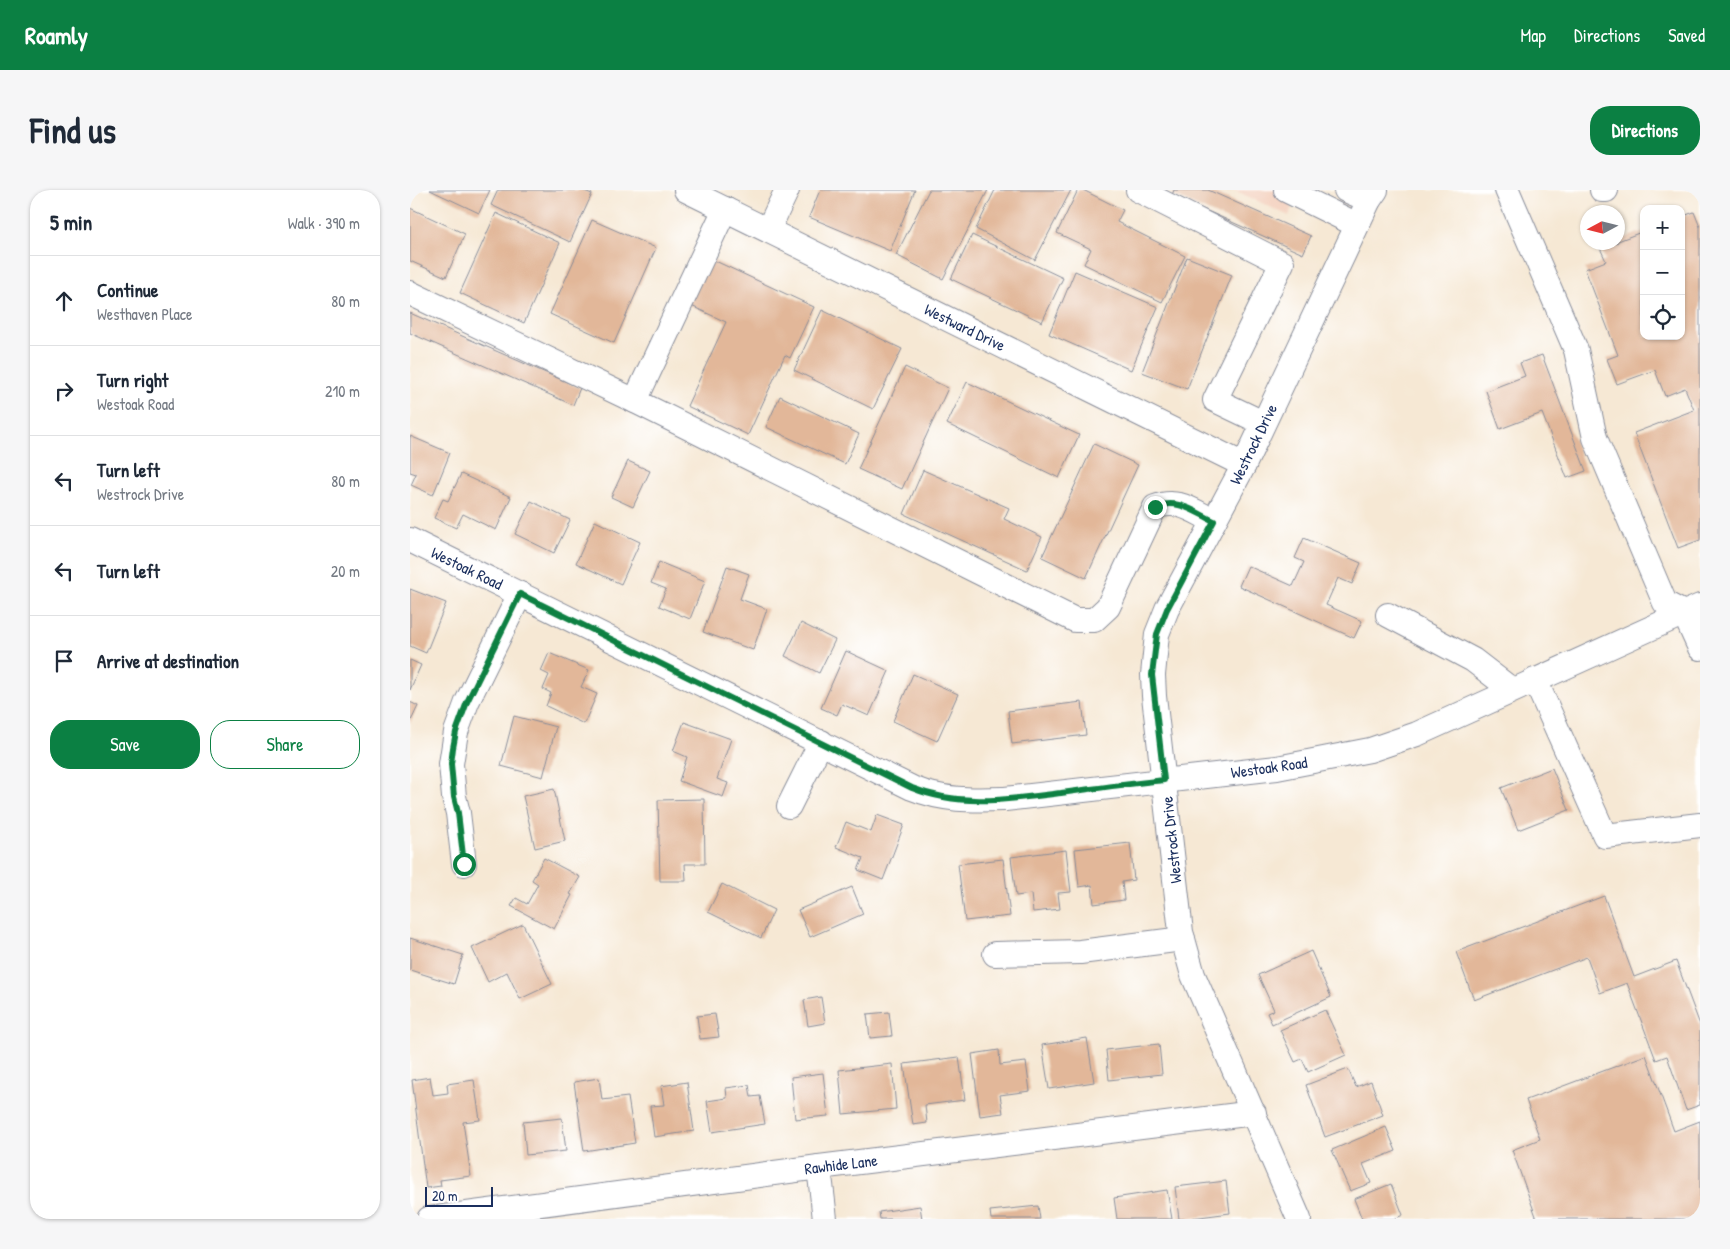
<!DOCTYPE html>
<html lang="en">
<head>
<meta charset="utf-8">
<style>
  :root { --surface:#fff; --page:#f6f6f7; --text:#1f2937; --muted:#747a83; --line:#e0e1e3; --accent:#0b8043 }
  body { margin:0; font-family:"Patrick Hand",sans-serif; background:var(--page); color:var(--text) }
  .controls { position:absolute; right:15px; top:15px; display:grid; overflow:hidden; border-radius:10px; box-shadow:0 1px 4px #0004 }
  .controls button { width:45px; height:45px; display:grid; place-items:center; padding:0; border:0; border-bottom:1px solid var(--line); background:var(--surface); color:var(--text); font:25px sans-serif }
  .compass { position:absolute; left:1170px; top:15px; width:45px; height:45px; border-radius:50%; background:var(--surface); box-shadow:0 1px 4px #0004; rotate:263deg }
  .scale { position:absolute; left:15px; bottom:12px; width:68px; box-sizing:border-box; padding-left:5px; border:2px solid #1b2f5e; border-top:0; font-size:14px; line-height:18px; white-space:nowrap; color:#1b2f5e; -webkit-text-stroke:4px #fff; paint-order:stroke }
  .stop { position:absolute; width:15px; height:15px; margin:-11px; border:4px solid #0b8043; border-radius:50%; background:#fff }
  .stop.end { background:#0b8043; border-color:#fff; box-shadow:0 1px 5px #0008 }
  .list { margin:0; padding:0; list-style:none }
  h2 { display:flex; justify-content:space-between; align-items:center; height:65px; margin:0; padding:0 20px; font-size:21px }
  h2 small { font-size:16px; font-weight:400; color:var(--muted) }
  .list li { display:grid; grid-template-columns:32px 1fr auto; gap:15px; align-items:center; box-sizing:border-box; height:90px; padding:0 20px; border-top:1px solid var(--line) }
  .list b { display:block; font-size:19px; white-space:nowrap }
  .list p { margin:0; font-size:16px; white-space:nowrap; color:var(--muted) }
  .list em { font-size:16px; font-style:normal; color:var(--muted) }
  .actions { display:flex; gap:10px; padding:15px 20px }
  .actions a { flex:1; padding:11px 0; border:1px solid var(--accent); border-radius:20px; text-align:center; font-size:18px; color:var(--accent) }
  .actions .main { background:var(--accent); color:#fff }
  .icon { flex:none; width:28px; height:28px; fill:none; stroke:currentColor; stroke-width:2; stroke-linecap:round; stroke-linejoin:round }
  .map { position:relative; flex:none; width:1290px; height:1029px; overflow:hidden; border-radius:20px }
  header { display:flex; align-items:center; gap:30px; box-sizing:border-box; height:70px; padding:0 25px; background:var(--accent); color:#fff }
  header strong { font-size:24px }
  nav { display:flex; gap:28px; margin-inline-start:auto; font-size:18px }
  .intro { display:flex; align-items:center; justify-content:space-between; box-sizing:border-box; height:120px; padding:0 30px }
  h1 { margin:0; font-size:35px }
  .button { padding:12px 22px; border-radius:20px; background:var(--accent); color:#fff; font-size:18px; font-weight:700 }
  main { display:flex; gap:30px; padding:0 30px }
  aside { flex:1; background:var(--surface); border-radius:20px; box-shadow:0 1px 4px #0004 }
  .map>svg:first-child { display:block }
  .built { fill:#f4d3c1 }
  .building { fill:#e2b799 }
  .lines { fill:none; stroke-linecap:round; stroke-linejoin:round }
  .minor-casing { stroke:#888c99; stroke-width:26 }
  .minor { stroke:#fff; stroke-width:24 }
  .route { stroke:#0b8043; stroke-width:6 }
  .labels { text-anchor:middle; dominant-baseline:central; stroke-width:5; stroke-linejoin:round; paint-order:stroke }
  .street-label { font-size:16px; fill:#1b2f5e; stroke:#fff }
</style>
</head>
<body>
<header>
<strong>Roamly</strong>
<nav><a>Map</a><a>Directions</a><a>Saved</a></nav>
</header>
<div class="intro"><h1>Find us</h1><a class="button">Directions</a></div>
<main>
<aside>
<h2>5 min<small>Walk · 390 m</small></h2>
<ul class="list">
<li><svg class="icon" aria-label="ahead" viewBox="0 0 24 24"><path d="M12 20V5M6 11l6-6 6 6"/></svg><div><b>Continue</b><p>Westhaven Place</p></div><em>80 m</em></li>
<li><svg class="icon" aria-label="right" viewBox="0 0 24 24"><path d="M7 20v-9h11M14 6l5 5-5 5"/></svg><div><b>Turn right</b><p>Westoak Road</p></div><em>210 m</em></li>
<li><svg class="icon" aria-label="left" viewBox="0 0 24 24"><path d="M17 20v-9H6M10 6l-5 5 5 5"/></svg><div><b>Turn left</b><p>Westrock Drive</p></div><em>80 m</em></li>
<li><svg class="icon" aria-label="left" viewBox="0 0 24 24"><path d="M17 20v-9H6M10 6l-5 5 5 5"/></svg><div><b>Turn left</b></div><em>20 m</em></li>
<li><svg class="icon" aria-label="arrive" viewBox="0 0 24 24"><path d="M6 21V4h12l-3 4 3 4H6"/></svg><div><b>Arrive at destination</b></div></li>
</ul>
<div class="actions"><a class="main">Save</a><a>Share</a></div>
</aside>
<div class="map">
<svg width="1290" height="1029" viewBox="0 0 1290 1029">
  <rect width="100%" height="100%" fill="#fff"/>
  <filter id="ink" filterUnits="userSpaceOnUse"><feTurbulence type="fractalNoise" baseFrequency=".02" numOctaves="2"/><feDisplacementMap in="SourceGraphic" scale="10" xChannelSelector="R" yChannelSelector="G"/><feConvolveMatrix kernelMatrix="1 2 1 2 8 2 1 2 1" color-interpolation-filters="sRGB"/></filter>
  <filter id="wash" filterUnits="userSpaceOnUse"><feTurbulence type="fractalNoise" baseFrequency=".0096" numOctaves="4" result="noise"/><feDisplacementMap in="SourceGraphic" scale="20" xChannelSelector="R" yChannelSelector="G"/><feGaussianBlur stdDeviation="1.12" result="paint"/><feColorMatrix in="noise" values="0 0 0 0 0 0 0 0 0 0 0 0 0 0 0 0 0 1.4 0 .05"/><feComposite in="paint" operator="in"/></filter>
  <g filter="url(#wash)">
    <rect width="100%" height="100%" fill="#f6e8d4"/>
    <!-- built -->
    <polygon class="built" points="824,0 887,0 879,26"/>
    <g id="blocks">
      <!-- building -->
      <g class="building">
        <polygon points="20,0 80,0 69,23"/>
        <polygon points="88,0 172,0 182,4 160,52 81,15"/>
        <polygon points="410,0 505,0 480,61 399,27"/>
        <polygon points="519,0 578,0 533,89 486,65"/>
        <polygon points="585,0 661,0 625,70 566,39"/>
        <polygon points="668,0 673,0 713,20 707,32 775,66 752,112 674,74 681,59 647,43"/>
        <polygon points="764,0 798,0 901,46 893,64 762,5"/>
        <polygon points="0,18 55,44 36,87 0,71"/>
        <polygon points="1284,22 1290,37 1290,350 1268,358 1224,243 1284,220 1275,198 1255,206 1245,180 1207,194 1197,169 1208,165 1175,79 1196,71 1190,58 1208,52 1208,51 1234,41 1234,146 1271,146 1271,27"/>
        <polygon points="86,23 150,53 114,133 50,103"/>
        <polygon points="182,30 246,58 204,153 140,124"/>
        <polygon points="562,45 653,88 632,132 541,89"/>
        <polygon points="777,67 822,85 777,199 732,182"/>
        <polygon points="299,68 404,117 380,168 375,165 338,245 277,216 316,132 277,114"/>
        <polygon points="665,81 748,117 721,180 639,144"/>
        <polygon points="412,120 492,159 463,219 384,180"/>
        <polygon points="0,123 170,198 163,215 0,143"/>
        <polygon points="1132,165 1176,281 1157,288 1132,223 1090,239 1076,201 1115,186 1110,173"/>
        <polygon points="495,177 538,198 492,299 448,279"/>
        <polygon points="557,192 669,245 649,288 537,234"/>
        <polygon points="370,206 449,244 435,274 356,237"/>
        <polygon points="0,246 40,263 23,305 1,295 6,284 0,282"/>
        <polygon points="684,254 728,275 676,388 632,367"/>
        <polygon points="218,271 240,281 223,317 201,307"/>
        <polygon points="513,280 599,318 594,329 632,347 617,380 494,324"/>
        <polygon points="51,284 101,307 86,340 53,324 46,338 24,328 33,309 38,311"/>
        <polygon points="121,311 160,330 144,363 105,344"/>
        <polygon points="185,331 230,352 211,394 166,373"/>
        <polygon points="894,348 951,373 942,394 928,388 916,415 952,431 944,448 829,396 838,376 883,396 894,372 885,368"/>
        <polygon points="249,372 295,391 280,429 249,416 256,399 241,393"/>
        <polygon points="317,376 339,384 330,409 357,419 343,460 293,442"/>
        <polygon points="0,399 36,413 16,463 0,456"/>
        <polygon points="391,433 425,450 409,483 375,466"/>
        <polygon points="436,461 479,481 459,526 432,514 427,525 411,518"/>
        <polygon points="139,463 179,480 171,497 187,504 174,534 136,516 141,503 133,499 139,485 131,481"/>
        <polygon points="0,470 11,475 0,500"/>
        <polygon points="503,484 548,504 527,551 483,531"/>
        <polygon points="0,512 8,516 0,533"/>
        <polygon points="672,512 676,545 602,554 598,521"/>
        <polygon points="104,526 146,537 133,587 91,576"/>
        <polygon points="274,532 321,549 307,589 318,593 313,607 269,591 277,567 263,561"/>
        <polygon points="1142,578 1159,620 1108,640 1091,598"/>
        <polygon points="144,599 155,651 125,658 113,606"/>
        <polygon points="294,609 295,674 275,674 276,691 250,691 248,610"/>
        <polygon points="467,625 494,635 473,690 448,680 453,668 426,657 436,632 461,642"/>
        <polygon points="720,653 724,690 712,692 714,710 684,714 682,695 669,697 665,659"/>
        <polygon points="656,660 661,702 648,703 650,719 623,722 621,704 606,706 601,667"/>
        <polygon points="134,668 170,687 160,704 162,705 144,739 101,716 106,708 117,714 128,694 122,690"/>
        <polygon points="593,669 600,726 555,731 548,674"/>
        <polygon points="312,694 364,720 351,748 298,722"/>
        <polygon points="442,697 453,724 400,747 388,720"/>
        <polygon points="1194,706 1224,787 1266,771 1290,835 1290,915 1276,920 1257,866 1246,870 1217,793 1190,803 1177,767 1064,810 1046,762"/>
        <polygon points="113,734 142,794 110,809 97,782 78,792 62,758"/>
        <polygon points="0,748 53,765 44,794 0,780"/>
        <polygon points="901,761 921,807 862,834 857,823 864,820 848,785"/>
        <polygon points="411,807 415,833 398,836 394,810"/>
        <polygon points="915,820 936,865 898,882 892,869 885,872 870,840"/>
        <polygon points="479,822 482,846 460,848 457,824"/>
        <polygon points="305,824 309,847 290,849 287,826"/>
        <polygon points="677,848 684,892 639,899 632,855"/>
        <polygon points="749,854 752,884 699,890 696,860"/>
        <polygon points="589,860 590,875 616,872 620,901 590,905 593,923 570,926 562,864"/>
        <polygon points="1236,865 1264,941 1290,931 1290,1029 1127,1029 1102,960 1130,949 1116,910"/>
        <polygon points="549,867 555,910 515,915 517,933 503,935 494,874"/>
        <polygon points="482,874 486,919 433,924 429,880"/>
        <polygon points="938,879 946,897 961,891 973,925 915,947 896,895"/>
        <polygon points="413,883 418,926 385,929 381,887"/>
        <polygon points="20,887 23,905 38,903 37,894 64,890 70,930 53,932 61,986 30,990 31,996 16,998 2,890"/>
        <polygon points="189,888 192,910 218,907 225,953 174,961 164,892"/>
        <polygon points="277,892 284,941 244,947 240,916 254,915 251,896"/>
        <polygon points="339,895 341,907 350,906 355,934 302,942 297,911 317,908 316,898"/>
        <polygon points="152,928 156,961 116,965 113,932"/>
        <polygon points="976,937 986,961 953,974 961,993 940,1001 922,960"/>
        <polygon points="816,991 820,1023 782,1028 782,1029 769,1029 765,997"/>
        <polygon points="981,994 993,1025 984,1029 952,1029 944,1009"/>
        <polygon points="757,1000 762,1029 707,1029 704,1008"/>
        <polygon points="510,1016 512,1029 470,1029 469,1022"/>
        <polygon points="628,1016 630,1029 581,1029 580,1021"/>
      </g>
    </g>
  </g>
  <g filter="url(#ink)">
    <use href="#blocks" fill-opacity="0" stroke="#888c99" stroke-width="1"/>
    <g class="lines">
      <!-- minor casing -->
      <g class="minor-casing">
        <g id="minor">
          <polyline points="276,0 834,275"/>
          <polyline points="728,0 872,73 805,210 853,233"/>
          <polyline points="876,0 947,35"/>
          <polyline points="936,0 959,10"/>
          <polyline points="1097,0 1166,160 1185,248 1255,413 1274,423 1290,458"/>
          <polyline points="1192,0 1196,0"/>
          <polyline points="358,40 377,0"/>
          <path d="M 0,103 L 225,211 L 665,430 L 684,430 L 698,417 L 745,317 C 768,308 783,321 804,331"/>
          <polyline points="225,211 315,19"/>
          <path d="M 0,350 L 502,598 C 534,611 561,610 595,609 L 867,578 L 960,560 L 1007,544 L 1290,416"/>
          <polyline points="978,425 1063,470 1102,500"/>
          <polyline points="1125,490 1195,646 1290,635"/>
          <polyline points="379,616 411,552"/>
          <polyline points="54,674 48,623 44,607 41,574 46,542 57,512 110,404"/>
          <polyline points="585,764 670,762 773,749"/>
          <polyline points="409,977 415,1029"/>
          <polyline points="19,1029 409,977 844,923"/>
          <polyline points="889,1029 783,785 771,742 744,506 743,485 747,444 757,419 834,275 943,44 959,10 966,0"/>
        </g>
      </g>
      <!-- minor -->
      <use href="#minor" class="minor"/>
    </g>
  </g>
  <g class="lines" filter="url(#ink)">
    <!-- route -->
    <path class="route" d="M 54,674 L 48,623 L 44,607 L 41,574 L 43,558 L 46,542 L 57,512 L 110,404 L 502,598 C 551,618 601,609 651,603 C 685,598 720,594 754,590 L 742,485 L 747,444 L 757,419 L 804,331 C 783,321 768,308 745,317"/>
  </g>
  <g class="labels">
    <!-- street labels -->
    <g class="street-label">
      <text transform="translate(555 137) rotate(26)">Westward Drive</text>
      <text transform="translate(843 254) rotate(-64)">Westrock Drive</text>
      <text transform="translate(57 378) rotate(26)">Westoak Road</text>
      <text transform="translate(859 577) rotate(-8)">Westoak Road</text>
      <text transform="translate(761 650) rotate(-96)">Westrock Drive</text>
      <text transform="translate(431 974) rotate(-7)">Rawhide Lane</text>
    </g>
  </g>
</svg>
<div class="controls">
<button>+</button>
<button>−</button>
<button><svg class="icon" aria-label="locate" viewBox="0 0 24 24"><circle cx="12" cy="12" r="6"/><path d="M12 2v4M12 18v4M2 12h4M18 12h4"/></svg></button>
</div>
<svg class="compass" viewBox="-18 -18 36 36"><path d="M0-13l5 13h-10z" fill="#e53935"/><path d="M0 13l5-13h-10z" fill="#747a83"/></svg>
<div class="scale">20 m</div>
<div class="stop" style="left:54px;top:674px"></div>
<div class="stop end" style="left:745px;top:317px"></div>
</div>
</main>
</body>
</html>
